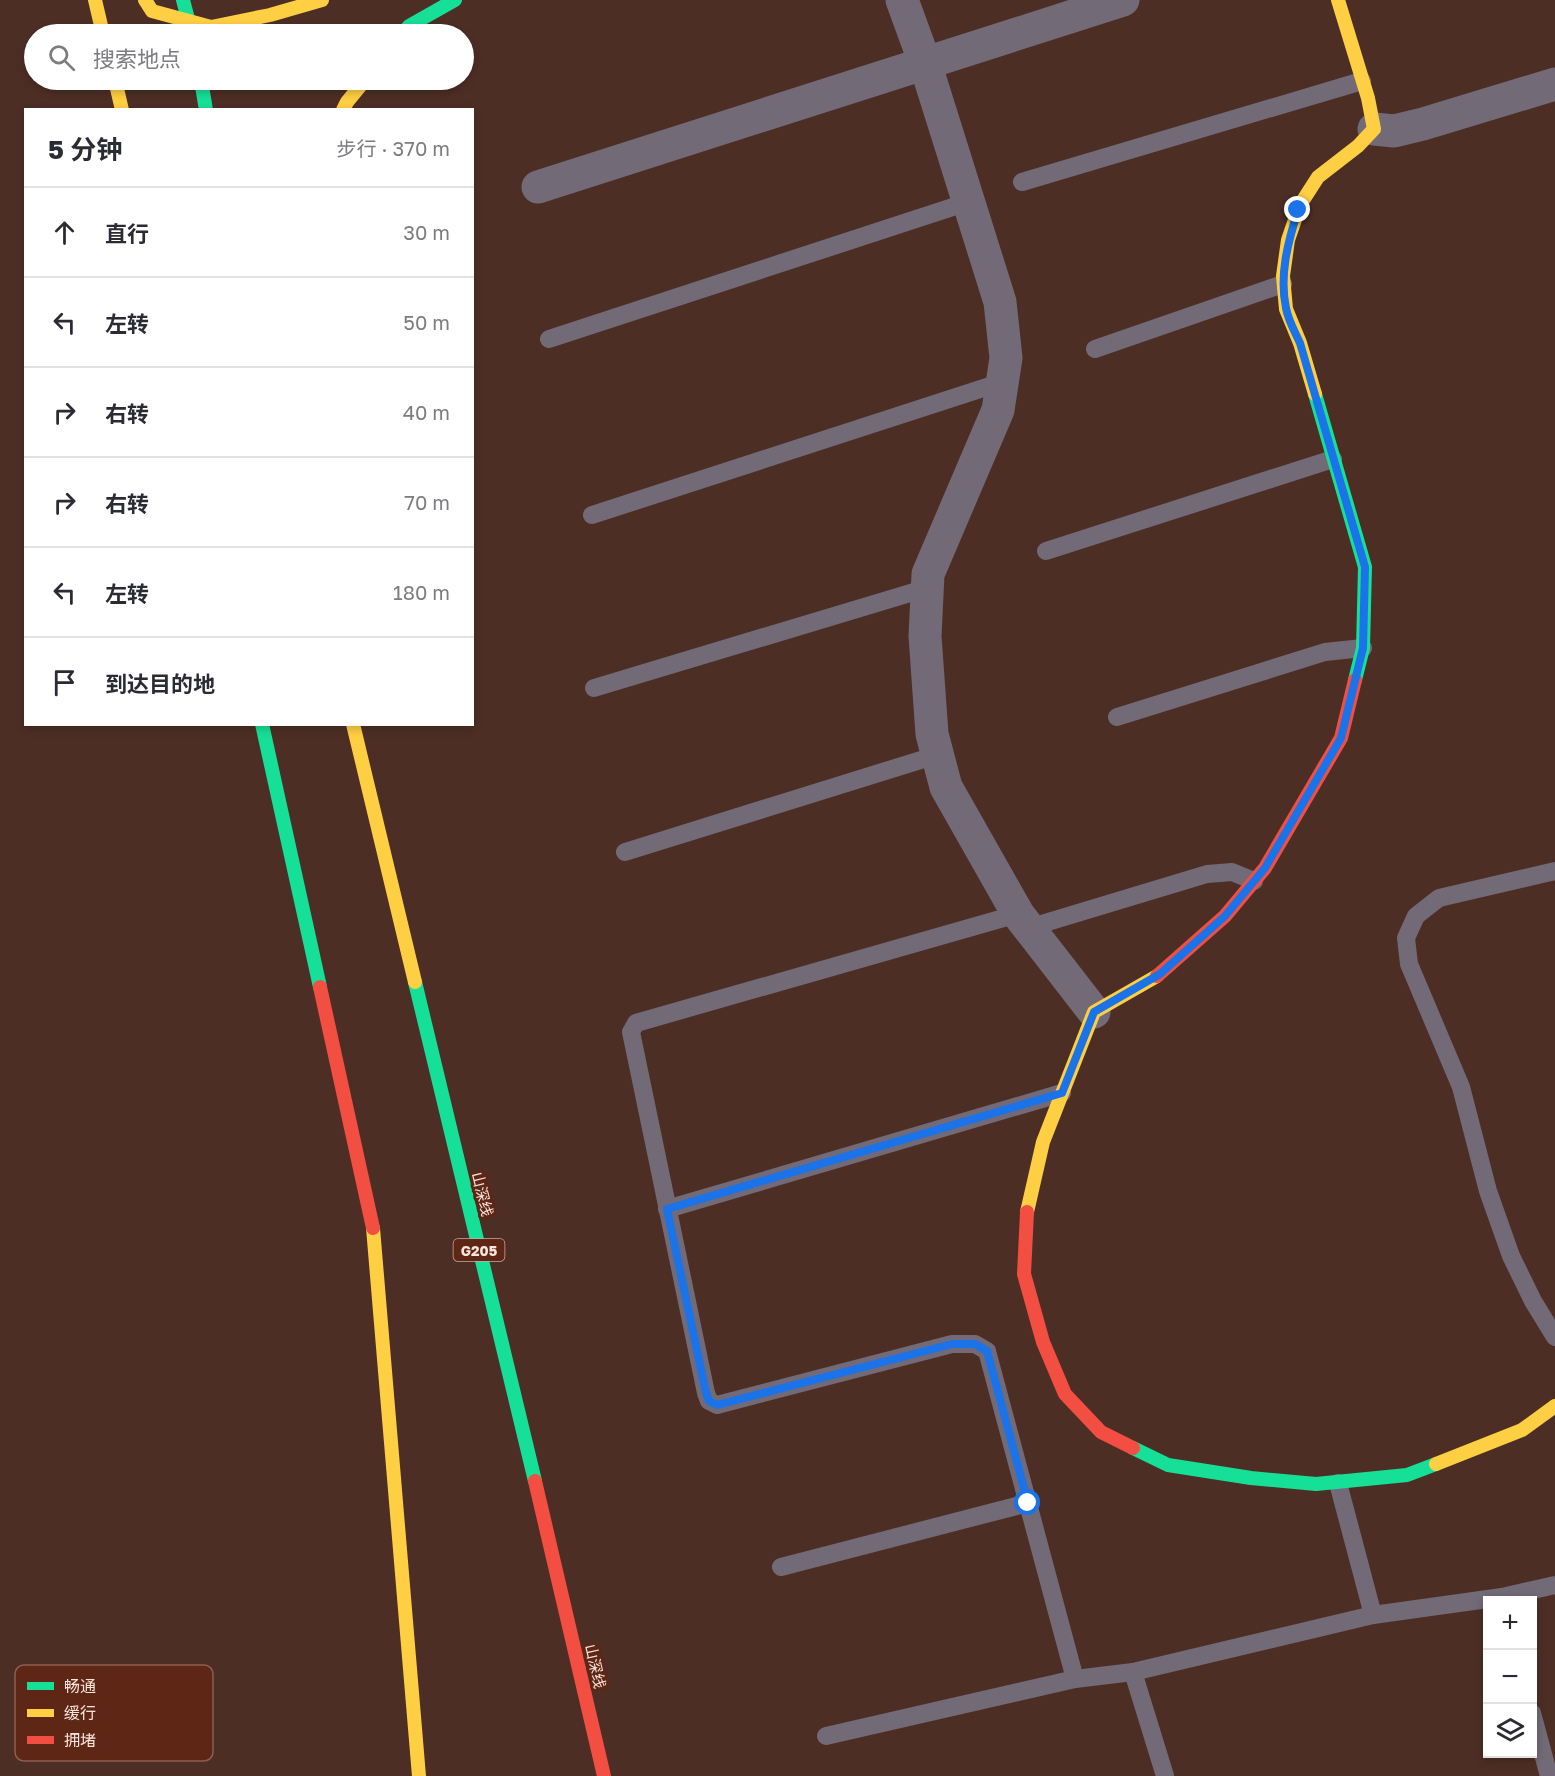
<!DOCTYPE html>
<html lang="zh">
<head>
<meta charset="utf-8">
<style>
  :root { --surface:#fff; --page:#f2f2f3; --text:#2b2b33; --muted:#7c7c81; --line:#e1e1e2 }
  body { margin:0; font-family:"Golos Text","Noto Sans SC",sans-serif; background:var(--page); color:var(--text) }
  .controls { position:absolute; right:18px; bottom:18px; display:grid; overflow:hidden; border-radius:0px; box-shadow:0 3px 9px #0003 }
  .controls button { width:54px; height:54px; display:grid; place-items:center; padding:0; border:0; border-bottom:2px solid var(--line); background:var(--surface); color:var(--text); font:30px sans-serif }
  .stop { position:absolute; width:18px; height:18px; margin:-14px; border:4px solid #1a73e8; border-radius:50%; background:#fff }
  .stop.end { background:#1a73e8; border-color:#fff; box-shadow:0 2px 6px #0008 }
  .list { margin:0; padding:0; list-style:none }
  h2 { display:flex; justify-content:space-between; align-items:center; height:78px; margin:0; padding:0 24px; font-size:26px }
  h2 small { font-size:20px; font-weight:400; color:var(--muted) }
  .list li { display:grid; grid-template-columns:39px 1fr auto; gap:18px; align-items:center; box-sizing:border-box; height:90px; padding:0 24px; border-top:2px solid var(--line) }
  .list b { display:block; font-size:22px; white-space:nowrap }
  .list em { font-size:20px; font-style:normal; color:var(--muted) }
  .icon { flex:none; width:33px; height:33px; fill:none; stroke:currentColor; stroke-width:2; stroke-linecap:round; stroke-linejoin:round }
  .map { position:relative; flex:none; width:1555px; height:1776px; overflow:hidden }
  .search { position:absolute; background:var(--surface); box-shadow:0 3px 9px #0003; left:24px; top:24px; width:450px; height:66px; display:flex; align-items:center; gap:15px; box-sizing:border-box; padding:0 21px; border-radius:33px; color:var(--muted); font-size:22px }
  .panel { position:absolute; background:var(--surface); box-shadow:0 3px 9px #0003; left:24px; top:108px; width:450px; height:618px; border-radius:0px }
  .map>svg:first-child { display:block }
  .lines { fill:none; stroke-linecap:round; stroke-linejoin:round }
  .lane { stroke:#726a77; stroke-width:18 }
  .street { stroke:#726a77; stroke-width:33 }
  .fast { stroke:#16e098; stroke-width:14 }
  .slow { stroke:#ffcf43; stroke-width:14 }
  .jam { stroke:#f24e42; stroke-width:14 }
  .route { stroke:#1a73e8; stroke-width:8 }
  .labels { text-anchor:middle; dominant-baseline:central; stroke-width:6; stroke-linejoin:round; paint-order:stroke }
  .shield { fill:#5e2614; stroke:#cbaba1; stroke-width:1.5 }
  .shield-label { font-size:14px; font-weight:bold; fill:#fae4dd }
  .street-label { font-size:15px; fill:#fae4dd; stroke:#5e2614 }
  .key { fill:#5e2614; stroke:#8d5f50; stroke-width:1.5 }
  .key-label { font-size:16px; fill:#fae4dd }
</style>
</head>
<body>
<div class="map">
<svg width="1555" height="1776" viewBox="0 0 1555 1776">
  <rect width="100%" height="100%" fill="#4d2e25"/>
  <g class="lines">
    <!-- lane -->
    <g class="lane">
      <polyline points="1022,182 1362,81"/>
      <polyline points="549,339 968,202"/>
      <polyline points="1095,349 1283,284"/>
      <polyline points="592,515 1002,382"/>
      <polyline points="1046,551 1333,459"/>
      <polyline points="594,688 927,588"/>
      <polyline points="1117,717 1325,652 1363,648"/>
      <polyline points="625,852 937,755"/>
      <polyline points="1555,871 1439,898 1416,916 1406,938 1409,964 1461,1087 1488,1191 1511,1256 1533,1301 1555,1337"/>
      <polyline points="1018,914 636,1023 631,1032 706,1393 709,1401 717,1405 952,1344 975,1344 987,1351 1075,1679"/>
      <polyline points="1028,928 1207,874 1232,872 1254,881"/>
      <polyline points="667,1209 1062,1093"/>
      <polyline points="1338,1483 1373,1615"/>
      <polyline points="781,1567 1028,1503"/>
      <polyline points="1133,1672 1165,1776"/>
      <polyline points="1532,1713 1549,1776"/>
      <polyline points="826,1736 1075,1679 1133,1672 1373,1615 1502,1597 1555,1585"/>
    </g>
    <!-- street -->
    <g class="street">
      <polyline points="902,0 925,63 1000,302 1006,358 998,410 928,574 925,636 932,734 946,787 1018,914 1094,1012"/>
      <polyline points="1374,129 1394,131 1423,124 1555,84"/>
      <polyline points="538,187 1123,0"/>
    </g>
    <!-- fast -->
    <g class="fast">
      <polyline points="183,0 192,34"/>
      <polyline points="402,34 409,26 455,0"/>
      <polyline points="201,80 206,110"/>
      <polyline points="1315,394 1365,567 1363,648 1355,680"/>
      <polyline points="262,724 320,987"/>
      <polyline points="415,982 535,1481"/>
      <polyline points="1133,1448 1168,1465 1251,1478 1316,1484 1407,1475 1436,1464"/>
    </g>
    <!-- slow -->
    <g class="slow">
      <polyline points="95,0 103,34"/>
      <polyline points="145,0 152,11 211,27 270,15 322,0"/>
      <polyline points="115,80 122,110"/>
      <polyline points="343,110 347,102 365,80"/>
      <polyline points="1315,394 1300,343 1286,309 1283,276 1288,240 1300,205 1318,177 1358,146 1374,129 1368,98 1338,0"/>
      <polyline points="353,724 415,982"/>
      <polyline points="1027,1212 1043,1142 1094,1012 1157,976"/>
      <polyline points="373,1228 419,1776"/>
      <polyline points="1436,1464 1522,1430 1555,1406"/>
    </g>
    <!-- jam -->
    <g class="jam">
      <polyline points="1157,976 1225,916 1265,868 1341,738 1355,680"/>
      <polyline points="320,987 373,1228"/>
      <polyline points="1027,1212 1024,1274 1043,1342 1065,1394 1101,1432 1133,1448"/>
      <polyline points="535,1481 604,1776"/>
    </g>
  </g>
  <g class="lines">
    <!-- route -->
    <path class="route" d="M 1028,1503 L 987,1351 L 975,1344 L 952,1344 L 717,1405 L 709,1401 L 706,1393 L 667,1209 L 1062,1093 L 1094,1012 L 1160,974 L 1225,916 L 1265,868 L 1341,738 L 1363,648 L 1365,567 L 1300,343 C 1295,332 1288,320 1286,308 C 1279,275 1288,242 1298,210"/>
  </g>
  <g class="labels">
    <!-- shield labels -->
    <rect class="shield" x="453.5" y="1239" width="51" height="22" rx="4.5"/>
    <g class="shield-label">
      <text x="479" y="1250">G205</text>
    </g>
    <!-- street labels -->
    <g class="street-label">
      <text transform="translate(483 1194) rotate(76)">山深线</text>
      <text transform="translate(596 1666) rotate(77)">山深线</text>
    </g>
  </g>
  <!-- legend -->
  <rect x="15" y="1665" width="198" height="96" rx="9" class="key"/>
  <rect x="27" y="1682" width="27" height="8" fill="#16e098"/>
  <rect x="27" y="1709" width="27" height="8" fill="#ffcf43"/>
  <rect x="27" y="1736" width="27" height="8" fill="#f24e42"/>
  <g class="key-label">
    <text x="64" y="1692">畅通</text>
    <text x="64" y="1719">缓行</text>
    <text x="64" y="1746">拥堵</text>
  </g>
</svg>
<div class="controls">
<button>+</button>
<button>−</button>
<button><svg class="icon" aria-label="layers" viewBox="0 0 24 24"><path d="M12 4l9 5-9 5-9-5zM3 14l9 5 9-5"/></svg></button>
</div>
<div class="stop" style="left:1028px;top:1503px"></div>
<div class="stop end" style="left:1298px;top:210px"></div>
<div class="search"><svg class="icon" aria-label="search" viewBox="0 0 24 24"><circle cx="10" cy="10" r="6"/><path d="M15 15l6 6"/></svg>搜索地点</div>
<section class="panel">
<h2>5 分钟<small>步行 · 370 m</small></h2>
<ul class="list">
<li><svg class="icon" aria-label="ahead" viewBox="0 0 24 24"><path d="M12 20V5M6 11l6-6 6 6"/></svg><div><b>直行</b></div><em>30 m</em></li>
<li><svg class="icon" aria-label="left" viewBox="0 0 24 24"><path d="M17 20v-9H6M10 6l-5 5 5 5"/></svg><div><b>左转</b></div><em>50 m</em></li>
<li><svg class="icon" aria-label="right" viewBox="0 0 24 24"><path d="M7 20v-9h11M14 6l5 5-5 5"/></svg><div><b>右转</b></div><em>40 m</em></li>
<li><svg class="icon" aria-label="right" viewBox="0 0 24 24"><path d="M7 20v-9h11M14 6l5 5-5 5"/></svg><div><b>右转</b></div><em>70 m</em></li>
<li><svg class="icon" aria-label="left" viewBox="0 0 24 24"><path d="M17 20v-9H6M10 6l-5 5 5 5"/></svg><div><b>左转</b></div><em>180 m</em></li>
<li><svg class="icon" aria-label="arrive" viewBox="0 0 24 24"><path d="M6 21V4h12l-3 4 3 4H6"/></svg><div><b>到达目的地</b></div></li>
</ul>
</section>
</div>
</body>
</html>
